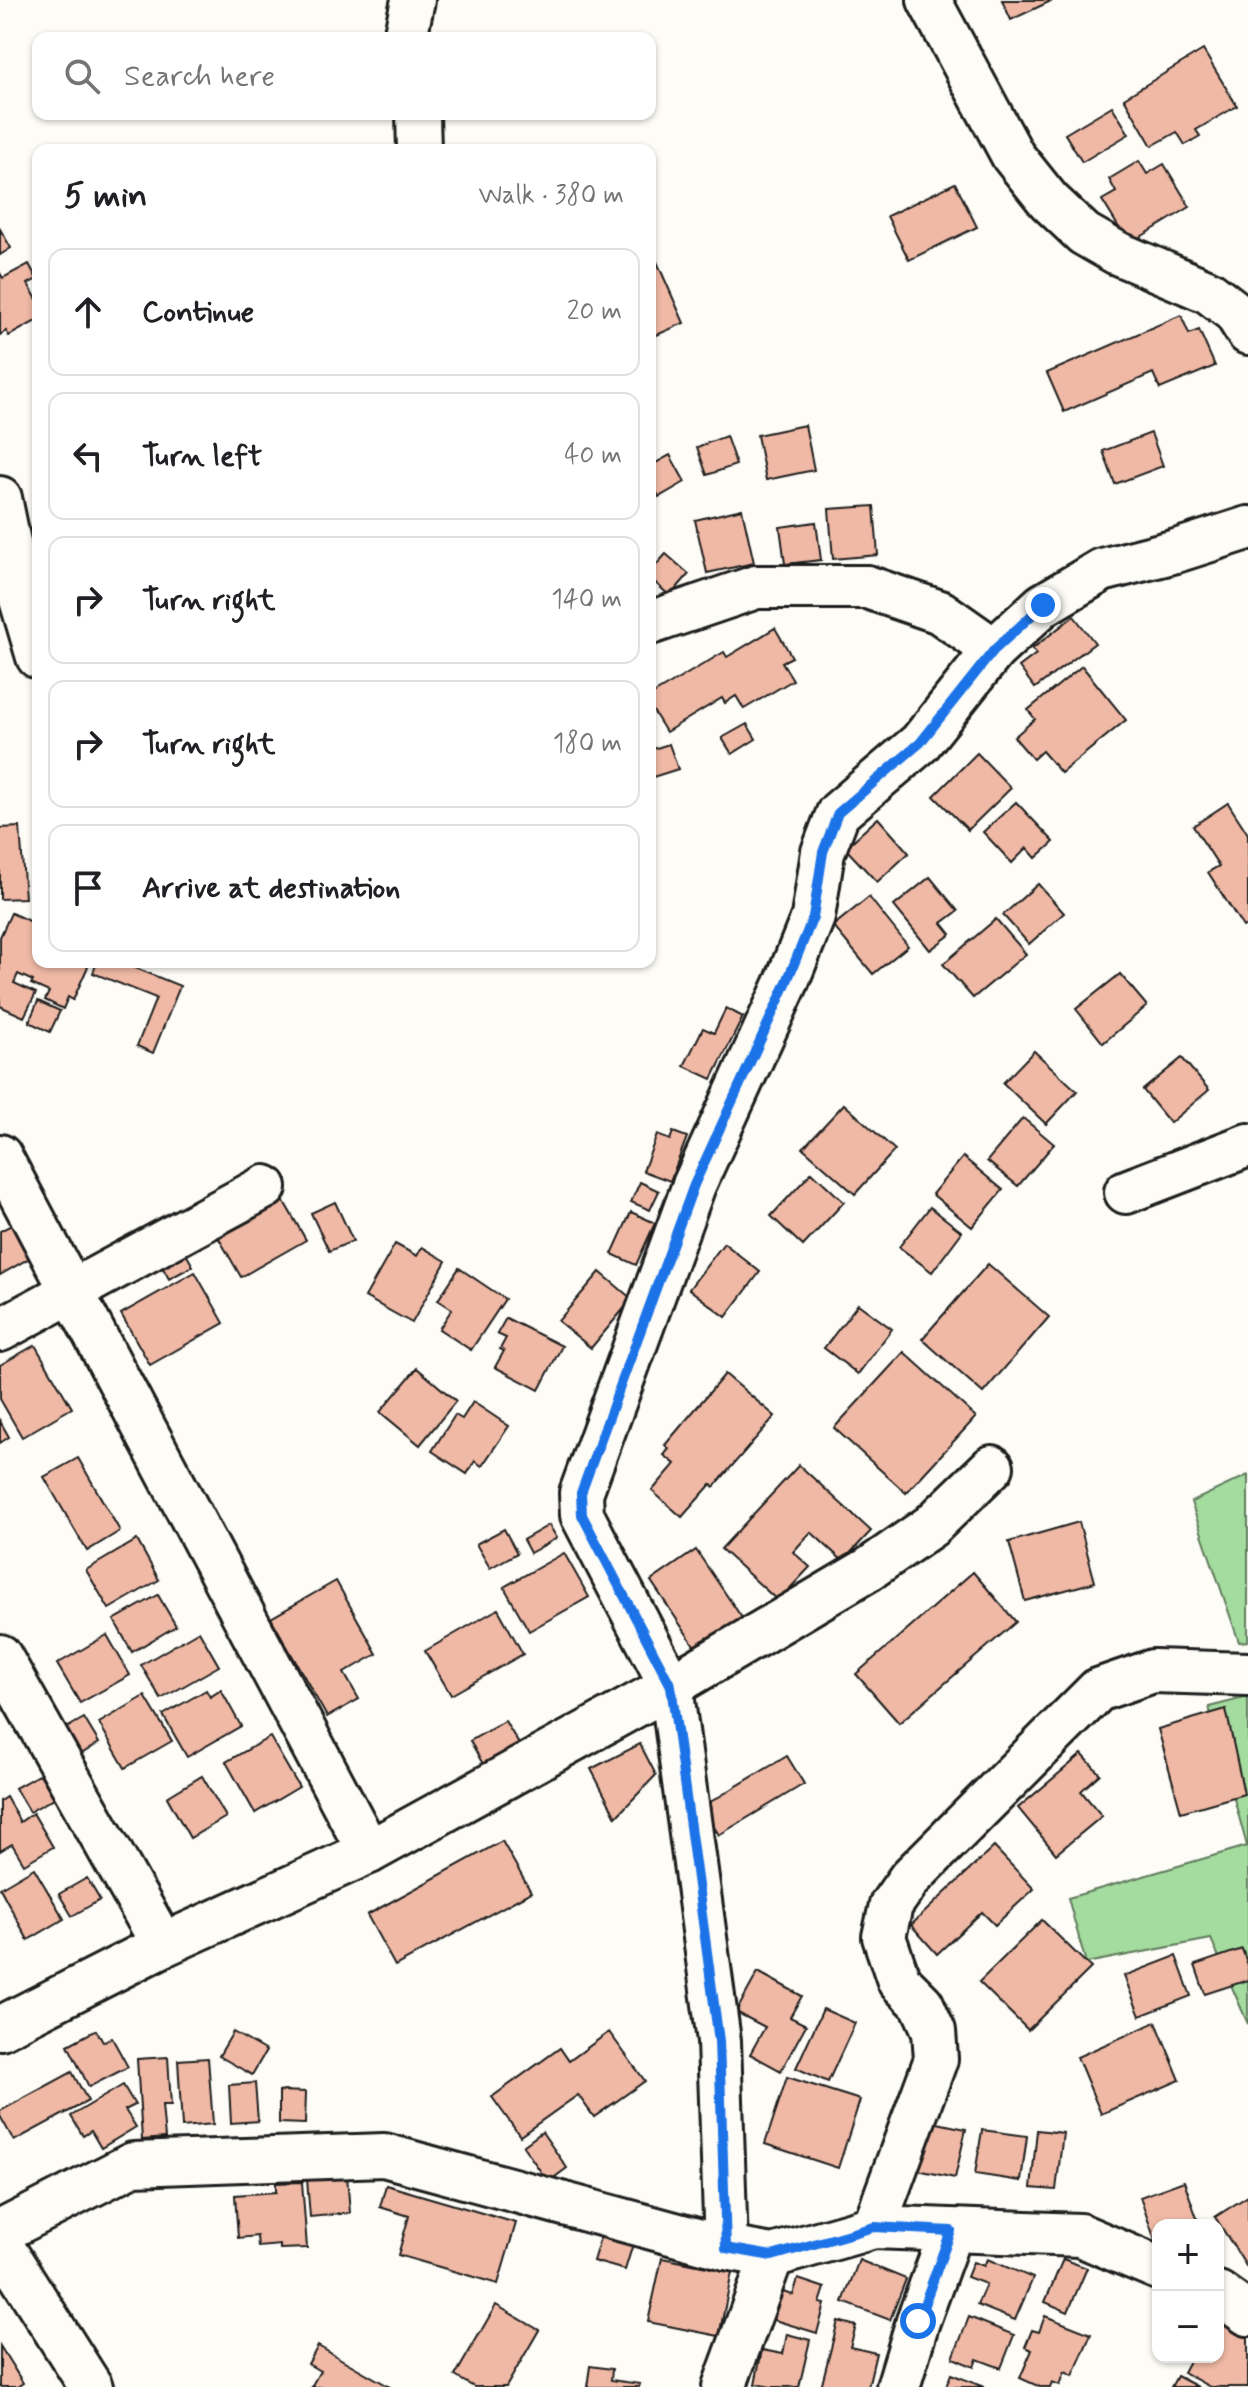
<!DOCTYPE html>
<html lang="en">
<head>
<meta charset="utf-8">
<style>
  :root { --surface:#fff; --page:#f6f6f6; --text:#202124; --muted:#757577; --line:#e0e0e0 }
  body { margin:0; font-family:Mynerve,sans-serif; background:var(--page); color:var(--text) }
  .controls { position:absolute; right:24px; bottom:24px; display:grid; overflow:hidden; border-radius:16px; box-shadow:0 2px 6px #0004 }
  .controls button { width:72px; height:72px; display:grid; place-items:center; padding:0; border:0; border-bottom:2px solid var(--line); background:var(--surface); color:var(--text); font:40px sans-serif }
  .stop { position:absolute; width:24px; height:24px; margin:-18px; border:6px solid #1a73e8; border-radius:50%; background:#fff }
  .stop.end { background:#1a73e8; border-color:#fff; box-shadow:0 2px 8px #0008 }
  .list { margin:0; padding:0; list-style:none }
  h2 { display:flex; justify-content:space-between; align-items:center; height:104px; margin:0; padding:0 32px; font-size:34px }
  h2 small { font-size:26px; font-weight:400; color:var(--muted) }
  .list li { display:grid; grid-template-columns:52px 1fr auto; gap:24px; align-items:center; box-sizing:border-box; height:128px; margin:0 16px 16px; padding:0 16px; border:2px solid var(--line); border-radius:16px }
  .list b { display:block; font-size:30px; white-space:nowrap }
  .list em { font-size:26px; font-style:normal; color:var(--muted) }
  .icon { flex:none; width:44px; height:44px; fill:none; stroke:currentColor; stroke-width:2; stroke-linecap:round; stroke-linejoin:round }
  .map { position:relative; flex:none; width:1248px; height:2387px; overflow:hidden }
  .search { position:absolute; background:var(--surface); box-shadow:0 2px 6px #0004; left:32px; top:32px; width:624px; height:88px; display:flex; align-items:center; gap:20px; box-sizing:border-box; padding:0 28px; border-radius:16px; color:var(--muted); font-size:30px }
  .panel { position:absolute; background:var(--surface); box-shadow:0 2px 6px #0004; left:32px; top:144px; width:624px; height:824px; border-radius:16px }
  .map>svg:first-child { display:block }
  .green { fill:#a4db9e; stroke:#607c5d; stroke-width:2 }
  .building { fill:#f0b9a5; stroke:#1c1c1c; stroke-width:2 }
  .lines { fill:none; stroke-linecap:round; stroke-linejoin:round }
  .minor-casing { stroke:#1c1c1c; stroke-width:48 }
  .minor { stroke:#fdfcf7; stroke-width:42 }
  .route { stroke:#1a73e8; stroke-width:10 }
</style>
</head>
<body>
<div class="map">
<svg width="1248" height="2387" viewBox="0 0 1248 2387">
  <rect width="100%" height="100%" fill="#fdfcf7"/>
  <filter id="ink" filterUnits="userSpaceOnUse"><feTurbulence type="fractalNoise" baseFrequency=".0125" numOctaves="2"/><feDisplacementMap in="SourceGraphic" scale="16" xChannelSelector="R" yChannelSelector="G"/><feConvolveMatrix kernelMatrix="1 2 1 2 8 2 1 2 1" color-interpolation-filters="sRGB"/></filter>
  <g filter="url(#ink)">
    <!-- green -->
    <g class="green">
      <polygon points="1248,1475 1248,1641 1239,1642 1191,1502"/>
      <polygon points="1248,1697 1248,2024 1211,1939 1086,1963 1068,1898 1247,1846 1209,1707"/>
    </g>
    <!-- building -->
    <g class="building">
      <polygon points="1002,0 1053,0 1011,20"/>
      <polygon points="1203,50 1237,106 1196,130 1200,136 1185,145 1177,132 1152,146 1124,98"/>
      <polygon points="1112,106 1129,134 1082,162 1065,134"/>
      <polygon points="1139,161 1147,174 1164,164 1190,207 1129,244 1102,200 1116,192 1109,179"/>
      <polygon points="955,183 977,227 909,260 887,216"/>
      <polygon points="0,229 11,248 0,255"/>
      <polygon points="650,246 684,323 650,338"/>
      <polygon points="29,264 37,279 28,284 38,301 38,320 9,336 6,331 0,335 0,273 3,278"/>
      <polygon points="1181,315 1189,334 1199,330 1215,366 1160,389 1153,373 1064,412 1047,373"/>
      <polygon points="805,425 814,470 766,480 757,435"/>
      <polygon points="1151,433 1163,466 1115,484 1103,451"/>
      <polygon points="726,436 736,465 707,475 697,447"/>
      <polygon points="670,455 685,482 659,497 650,480 650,466"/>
      <polygon points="874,506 878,555 833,559 829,509"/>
      <polygon points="742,509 754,563 707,573 695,520"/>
      <polygon points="816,522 821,560 785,564 780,527"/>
      <polygon points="666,554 689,574 670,596 650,578 650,572"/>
      <polygon points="1074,616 1095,643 1035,688 1019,667 1036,654 1032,649"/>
      <polygon points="775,628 792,657 782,662 793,680 744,709 736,696 725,703 722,698 666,732 650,706 650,696 724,652 727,657"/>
      <polygon points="1082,666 1126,720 1061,773 1042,751 1033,759 1014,737 1035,719 1028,710"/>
      <polygon points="747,724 756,739 732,754 722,738"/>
      <polygon points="669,744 678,769 650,778 650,750"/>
      <polygon points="977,753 1011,788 968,830 934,796"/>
      <polygon points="1016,802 1054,842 1036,858 1027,848 1012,863 983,832"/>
      <polygon points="1228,803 1248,834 1248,924 1243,927 1208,872 1219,866 1193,826"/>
      <polygon points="878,818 909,853 877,882 845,848"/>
      <polygon points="20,827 25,898 0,899 0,828"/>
      <polygon points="930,877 958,911 942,923 951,934 930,950 894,906"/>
      <polygon points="1038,884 1064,913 1029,944 1003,915"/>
      <polygon points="869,897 908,946 873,974 833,926"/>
      <polygon points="11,913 38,925 38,962 90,962 73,1000 68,997 63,1009 45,1000 49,992 31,984 33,981 18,974 14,983 36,993 24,1017 0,1006 0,937"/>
      <polygon points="996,919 1026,954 973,998 943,964"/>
      <polygon points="97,962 121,962 180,986 153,1053 137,1046 156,998 93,973"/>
      <polygon points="1120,974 1147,1006 1103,1043 1076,1009"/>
      <polygon points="38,1001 60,1011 50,1032 29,1022"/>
      <polygon points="726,1008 743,1017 712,1079 684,1066 703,1028 714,1033"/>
      <polygon points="1034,1051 1077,1091 1046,1124 1003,1083"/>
      <polygon points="1182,1058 1209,1090 1170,1123 1143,1090"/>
      <polygon points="844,1104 895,1150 855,1194 803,1148"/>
      <polygon points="1023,1118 1054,1144 1018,1186 987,1161"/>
      <polygon points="673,1132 687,1137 670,1181 643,1171 657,1135 670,1140"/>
      <polygon points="963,1157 1003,1190 972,1227 932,1194"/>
      <polygon points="812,1172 844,1202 803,1246 771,1216"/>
      <polygon points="640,1182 659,1191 650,1210 631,1202"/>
      <polygon points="282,1198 306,1240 241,1277 217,1235"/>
      <polygon points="335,1202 353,1241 329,1251 311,1213"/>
      <polygon points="930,1207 962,1232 932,1272 899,1247"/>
      <polygon points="631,1212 655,1223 636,1265 612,1254"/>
      <polygon points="13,1224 31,1257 0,1275 0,1231"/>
      <polygon points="724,1243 760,1272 726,1317 689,1289"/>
      <polygon points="395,1244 417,1256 422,1247 446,1261 412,1323 365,1297"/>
      <polygon points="181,1245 193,1266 169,1279 158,1259"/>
      <polygon points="988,1264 1049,1317 983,1393 922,1339"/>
      <polygon points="459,1268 505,1299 471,1350 439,1329 452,1309 438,1300"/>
      <polygon points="195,1272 224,1323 150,1365 121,1314"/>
      <polygon points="600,1272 632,1299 591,1348 558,1321"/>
      <polygon points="858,1304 892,1329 858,1374 824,1348"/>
      <polygon points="506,1318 562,1346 539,1390 495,1367 504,1351 500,1349 506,1338 497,1334"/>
      <polygon points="35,1345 72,1408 22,1437 0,1399 0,1365"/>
      <polygon points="904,1352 976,1417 906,1493 834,1428"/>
      <polygon points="417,1368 456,1401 420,1445 380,1412"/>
      <polygon points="725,1374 775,1416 714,1487 711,1484 682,1517 652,1491 675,1464 664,1455 669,1449 665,1445"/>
      <polygon points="473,1402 509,1426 482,1466 475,1461 467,1474 432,1451 455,1415 462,1419"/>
      <polygon points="0,1421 9,1437 0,1443"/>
      <polygon points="78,1458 120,1531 87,1551 44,1477"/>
      <polygon points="799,1465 871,1531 843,1561 811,1532 793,1552 810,1567 778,1601 721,1549"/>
      <polygon points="1079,1522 1095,1582 1025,1601 1009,1542"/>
      <polygon points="549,1525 557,1538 530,1553 523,1540"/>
      <polygon points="504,1529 517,1553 490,1568 476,1544"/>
      <polygon points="137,1540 159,1580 109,1609 86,1570"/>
      <polygon points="696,1550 742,1618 696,1648 651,1581"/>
      <polygon points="564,1553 589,1597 529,1631 504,1587"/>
      <polygon points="973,1572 1016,1622 899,1723 856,1674"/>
      <polygon points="336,1581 377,1654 344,1673 359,1699 327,1717 271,1618"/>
      <polygon points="158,1595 176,1626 132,1652 114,1620"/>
      <polygon points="498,1609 523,1654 451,1695 425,1651"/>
      <polygon points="199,1631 219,1666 161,1699 141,1665"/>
      <polygon points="107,1635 130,1675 80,1703 57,1664"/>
      <polygon points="206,1690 210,1697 221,1690 241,1726 187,1757 163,1715"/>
      <polygon points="145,1696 172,1741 125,1768 99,1723"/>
      <polygon points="1226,1709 1244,1794 1181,1812 1158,1729"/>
      <polygon points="84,1718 99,1743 78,1756 63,1730"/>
      <polygon points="505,1721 520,1746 484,1766 470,1741"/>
      <polygon points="270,1737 299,1787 255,1813 226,1762"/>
      <polygon points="640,1744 656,1775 616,1817 591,1769"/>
      <polygon points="1082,1754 1100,1774 1081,1791 1102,1816 1056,1854 1018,1808"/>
      <polygon points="787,1756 804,1784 719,1835 702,1807"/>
      <polygon points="40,1774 54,1798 29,1812 15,1788"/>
      <polygon points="202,1776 226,1817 190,1838 167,1797"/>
      <polygon points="6,1797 20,1822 33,1813 53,1847 24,1864 12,1844 0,1851 0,1801"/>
      <polygon points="502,1841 531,1892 395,1966 367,1915"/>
      <polygon points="994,1847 1034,1889 995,1925 982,1912 937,1954 911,1925"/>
      <polygon points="34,1868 64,1919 28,1940 0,1888"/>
      <polygon points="87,1878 100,1900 72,1916 59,1894"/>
      <polygon points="1042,1920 1091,1968 1028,2030 979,1982"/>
      <polygon points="1242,1949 1248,1965 1248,1980 1205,1994 1195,1965"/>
      <polygon points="1176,1956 1191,1996 1140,2016 1124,1976"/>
      <polygon points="758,1972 802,1996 790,2017 806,2025 781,2071 750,2054 765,2027 736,2012"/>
      <polygon points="823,2009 855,2023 828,2082 796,2068"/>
      <polygon points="1156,2022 1180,2080 1101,2114 1077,2057"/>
      <polygon points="96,2030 103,2042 112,2038 128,2067 89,2087 68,2045"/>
      <polygon points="233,2032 266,2051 252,2075 219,2056"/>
      <polygon points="609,2032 645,2081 594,2117 578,2095 520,2136 492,2097 560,2048 569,2061"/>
      <polygon points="168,2057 171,2105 162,2105 165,2138 142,2140 137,2059"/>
      <polygon points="208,2058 213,2124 182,2127 178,2060"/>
      <polygon points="72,2072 88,2101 14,2141 0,2116 0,2111"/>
      <polygon points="787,2077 860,2100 838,2168 765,2144"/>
      <polygon points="255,2083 258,2121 231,2123 229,2085"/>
      <polygon points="123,2085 135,2105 125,2110 136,2127 101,2148 91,2131 83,2136 71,2116"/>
      <polygon points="279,2091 306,2092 305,2124 279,2123"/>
      <polygon points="923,2120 966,2129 955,2178 913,2169"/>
      <polygon points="982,2130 1027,2136 1021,2181 975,2174"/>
      <polygon points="1037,2130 1063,2133 1056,2190 1031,2188"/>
      <polygon points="542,2132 567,2168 548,2182 523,2146"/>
      <polygon points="347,2175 350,2213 310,2217 307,2179"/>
      <polygon points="1184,2181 1199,2224 1158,2225 1158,2239 1155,2240 1140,2197"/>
      <polygon points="302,2182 307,2248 280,2249 280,2245 258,2247 257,2236 238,2238 235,2195 276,2192 276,2183"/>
      <polygon points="386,2185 516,2223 498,2284 398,2255 409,2216 380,2207"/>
      <polygon points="1248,2196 1248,2269 1215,2217"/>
      <polygon points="601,2235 633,2244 625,2270 593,2261"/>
      <polygon points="662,2258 732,2272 719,2336 648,2322"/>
      <polygon points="987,2259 1033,2278 1015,2320 977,2305 986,2284 967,2277 973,2262 984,2266"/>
      <polygon points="1063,2259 1087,2268 1068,2312 1045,2302"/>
      <polygon points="859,2260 906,2279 890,2320 843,2302"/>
      <polygon points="798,2279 825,2288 820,2303 825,2304 817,2333 771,2319 779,2291 793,2295"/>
      <polygon points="496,2305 539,2330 506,2387 474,2387 455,2376"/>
      <polygon points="1218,2312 1248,2328 1248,2387 1210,2387 1183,2372 1191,2357 1218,2357"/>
      <polygon points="1045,2316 1091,2334 1073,2376 1065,2372 1060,2385 1052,2382 1050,2387 1040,2387 1020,2378 1032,2350 1025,2347 1032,2330 1039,2332"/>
      <polygon points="969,2317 1014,2335 1001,2368 977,2359 974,2367 953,2358"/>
      <polygon points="838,2321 856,2326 850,2347 876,2353 868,2387 821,2387"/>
      <polygon points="787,2334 810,2340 799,2387 771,2387 755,2384 762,2350 783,2354"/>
      <polygon points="0,2346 23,2383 17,2387 0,2387"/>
      <polygon points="318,2346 390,2387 311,2387 320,2371 308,2364"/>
      <polygon points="590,2366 612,2369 611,2380 640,2384 639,2387 587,2387"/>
      <polygon points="951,2374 984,2387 946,2387"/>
      <polygon points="1177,2376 1198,2387 1171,2387"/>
    </g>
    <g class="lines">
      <!-- minor casing -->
      <g class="minor-casing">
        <g id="minor">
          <polyline points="929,0 1013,156 1049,201 1084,234 1117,253 1209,292 1235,312 1248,333"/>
          <polyline points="405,38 413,0"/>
          <polyline points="418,114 419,150"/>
          <polyline points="0,498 20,596 38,657"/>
          <polyline points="650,623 756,587 867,587 940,612 994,650"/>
          <polyline points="0,1156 369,1852"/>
          <polyline points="1126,1192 1248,1145"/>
          <polyline points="0,1330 265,1187"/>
          <polyline points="0,1656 163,1945"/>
          <polyline points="0,2028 163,1945 369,1852 671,1686 869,1569 931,1526 992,1467"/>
          <polyline points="874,2227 936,2059 934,2031 922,2004 899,1981 884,1937 891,1905 910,1878 1098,1690 1153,1671 1248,1674"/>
          <polyline points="0,2232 133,2164 384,2155 726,2248 772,2256 874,2227 1080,2235 1158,2268"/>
          <polyline points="0,2243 91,2387"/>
          <polyline points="726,2248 719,2041 671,1686 582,1515 581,1493 694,1185 786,984 813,917 823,852 838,813 920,743 994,650 1043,605 1102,570 1176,551 1248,528"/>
          <polyline points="1218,2293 1248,2314"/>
          <polyline points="724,2387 772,2256"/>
          <polyline points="898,2387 918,2321 951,2231"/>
        </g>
      </g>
      <!-- minor -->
      <use href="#minor" class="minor"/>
    </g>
  </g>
  <g class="lines" filter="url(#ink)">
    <!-- route -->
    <polyline class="route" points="918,2321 951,2231 874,2227 772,2256 726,2248 719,2041 671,1686 582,1515 581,1493 694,1185 786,984 813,917 823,852 838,813 920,743 994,650 1043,605"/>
  </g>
</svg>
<div class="controls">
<button>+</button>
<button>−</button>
</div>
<div class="stop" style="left:918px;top:2321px"></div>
<div class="stop end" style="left:1043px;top:605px"></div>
<div class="search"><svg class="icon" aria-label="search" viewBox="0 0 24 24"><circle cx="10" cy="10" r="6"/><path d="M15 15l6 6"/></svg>Search here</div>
<section class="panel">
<h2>5 min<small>Walk · 380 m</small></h2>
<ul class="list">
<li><svg class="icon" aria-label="ahead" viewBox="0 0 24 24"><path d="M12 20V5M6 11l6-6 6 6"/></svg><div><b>Continue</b></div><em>20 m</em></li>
<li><svg class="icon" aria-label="left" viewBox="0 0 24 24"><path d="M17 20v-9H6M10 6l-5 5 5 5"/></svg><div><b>Turn left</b></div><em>40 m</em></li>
<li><svg class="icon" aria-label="right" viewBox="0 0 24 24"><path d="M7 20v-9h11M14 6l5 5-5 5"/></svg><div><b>Turn right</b></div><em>140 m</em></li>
<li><svg class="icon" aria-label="right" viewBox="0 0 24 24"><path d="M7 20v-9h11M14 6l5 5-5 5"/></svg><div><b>Turn right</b></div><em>180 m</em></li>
<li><svg class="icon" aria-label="arrive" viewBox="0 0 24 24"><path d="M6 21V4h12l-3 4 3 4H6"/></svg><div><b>Arrive at destination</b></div></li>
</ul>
</section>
</div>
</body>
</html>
